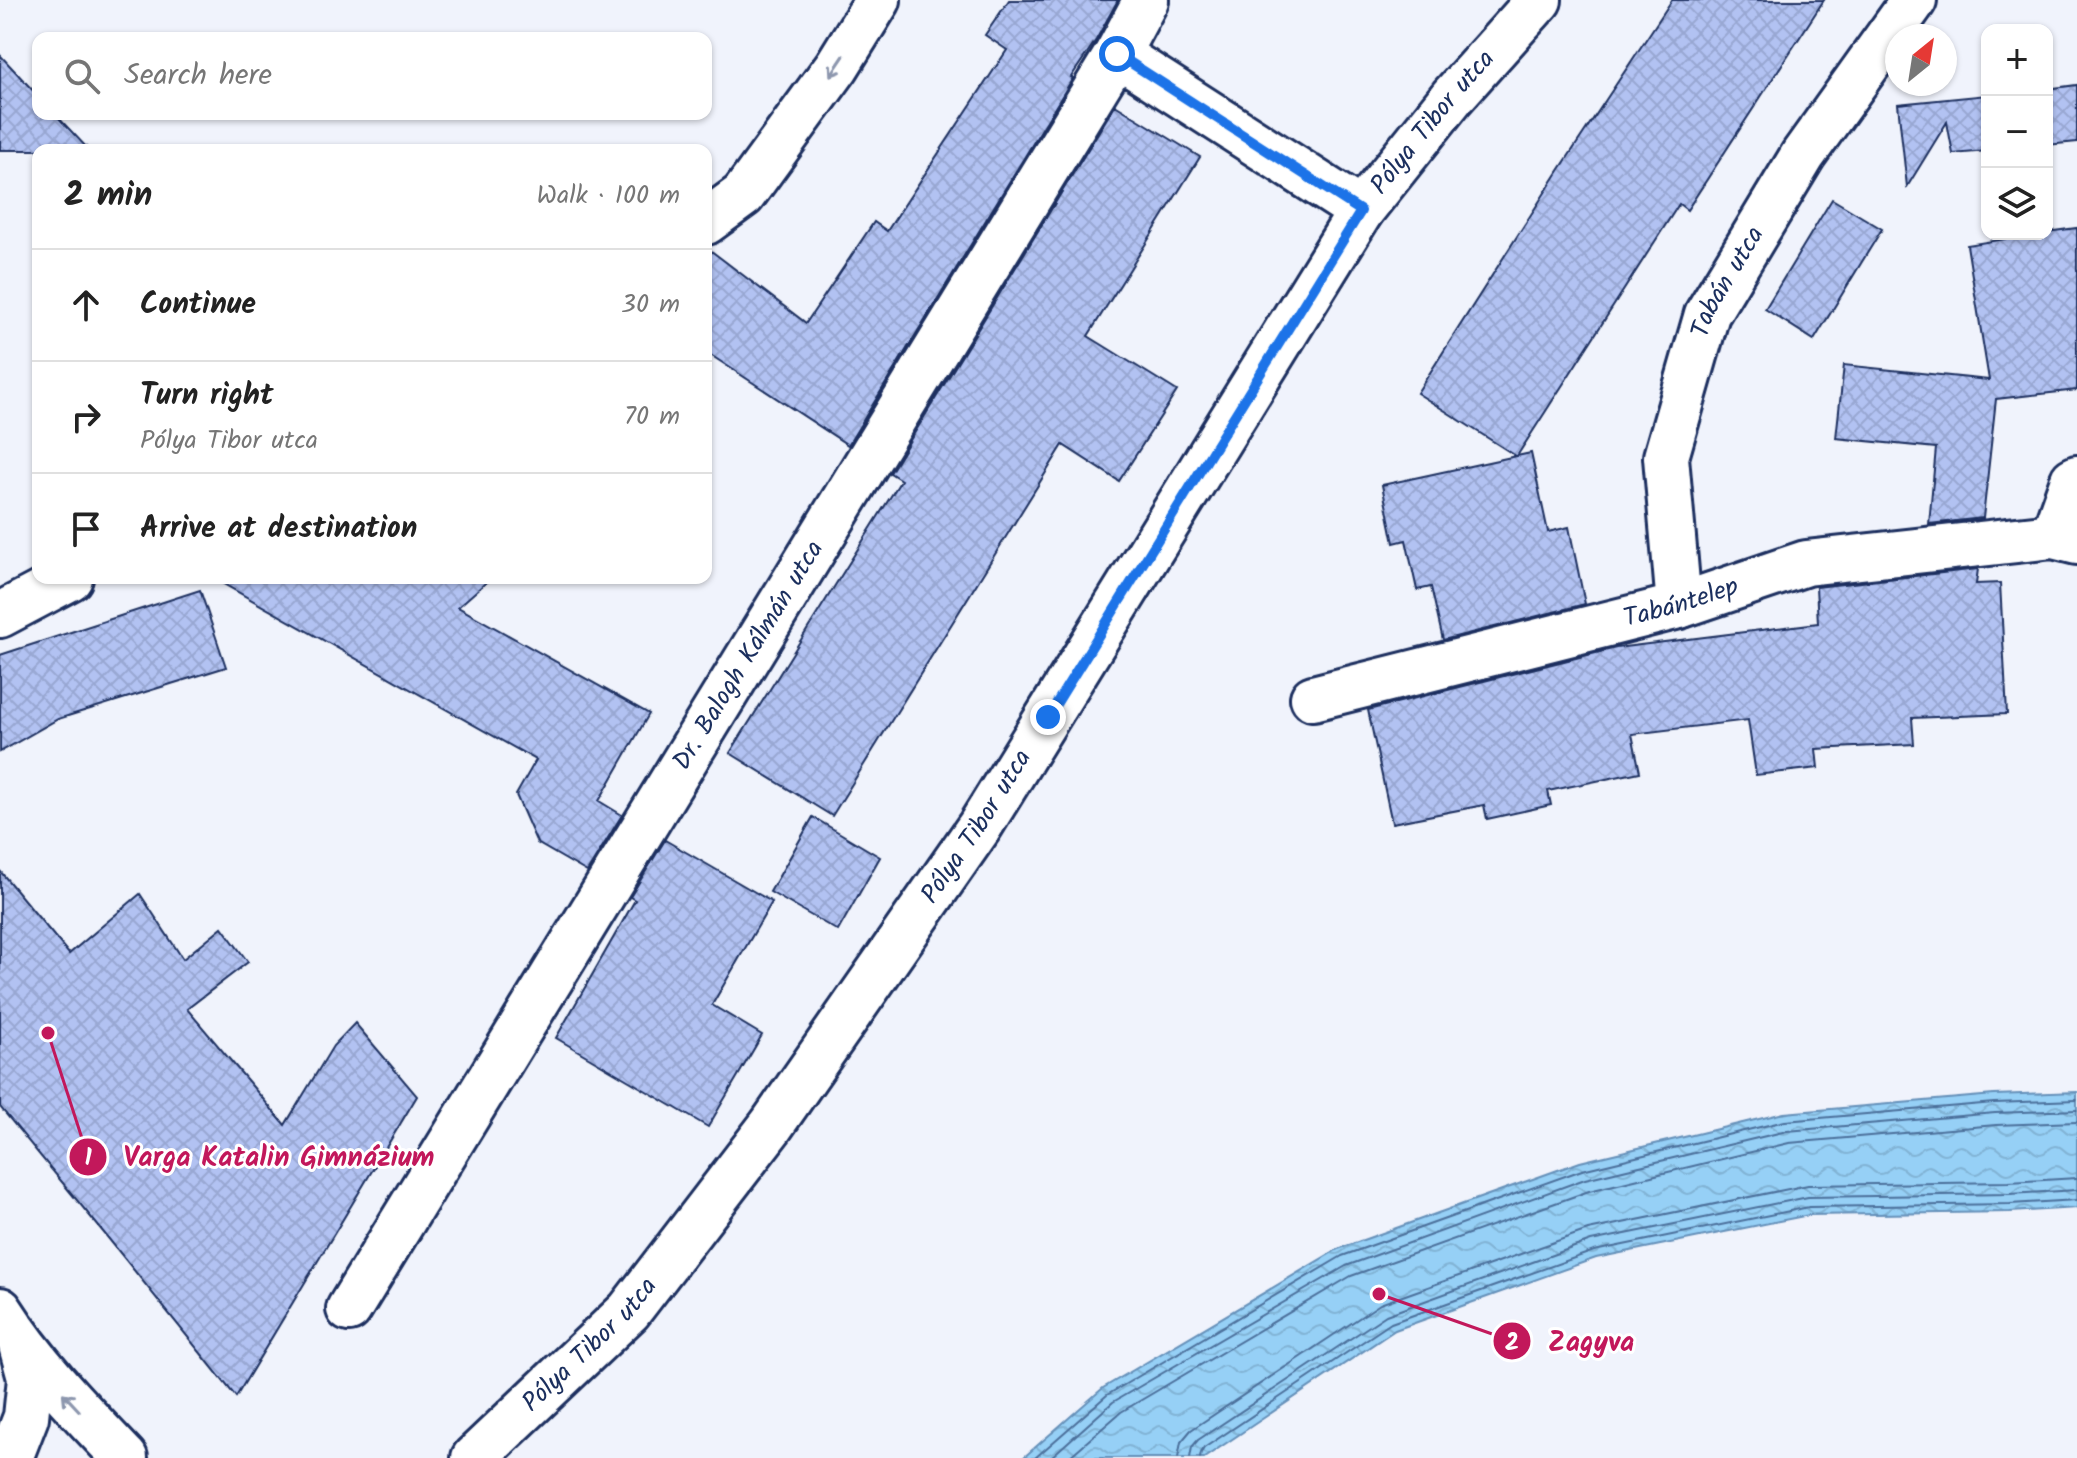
<!DOCTYPE html>
<html lang="en">
<head>
<meta charset="utf-8">
<style>
  :root { --surface:#fff; --page:#f2f2f2; --text:#222; --muted:#767676; --line:#e0e0e0 }
  body { margin:0; font-family:Kalam,sans-serif; background:var(--page); color:var(--text) }
  .controls { position:absolute; right:24px; top:24px; display:grid; overflow:hidden; border-radius:16px; box-shadow:0 2px 6px #0004 }
  .controls button { width:72px; height:72px; display:grid; place-items:center; padding:0; border:0; border-bottom:2px solid var(--line); background:var(--surface); color:var(--text); font:40px sans-serif }
  .compass { position:absolute; left:1885px; top:24px; width:72px; height:72px; border-radius:50%; background:var(--surface); box-shadow:0 2px 6px #0004; rotate:30deg }
  .stop { position:absolute; width:24px; height:24px; margin:-18px; border:6px solid #1a73e8; border-radius:50%; background:#fff }
  .stop.end { background:#1a73e8; border-color:#fff; box-shadow:0 2px 8px #0008 }
  .list { margin:0; padding:0; list-style:none }
  h2 { display:flex; justify-content:space-between; align-items:center; height:104px; margin:0; padding:0 32px; font-size:34px }
  h2 small { font-size:26px; font-weight:400; color:var(--muted) }
  .list li { display:grid; grid-template-columns:52px 1fr auto; gap:24px; align-items:center; box-sizing:border-box; height:112px; padding:0 32px; border-top:2px solid var(--line) }
  .list b { display:block; font-size:30px; white-space:nowrap }
  .list p { margin:0; font-size:26px; white-space:nowrap; color:var(--muted) }
  .list em { font-size:26px; font-style:normal; color:var(--muted) }
  .icon { flex:none; width:44px; height:44px; fill:none; stroke:currentColor; stroke-width:2; stroke-linecap:round; stroke-linejoin:round }
  .map { position:relative; flex:none; width:2077px; height:1458px; overflow:hidden }
  .search { position:absolute; background:var(--surface); box-shadow:0 2px 6px #0004; left:32px; top:32px; width:680px; height:88px; display:flex; align-items:center; gap:20px; box-sizing:border-box; padding:0 28px; border-radius:16px; color:var(--muted); font-size:30px }
  .panel { position:absolute; background:var(--surface); box-shadow:0 2px 6px #0004; left:32px; top:144px; width:680px; height:440px; border-radius:16px }
  .map>svg:first-child { display:block }
  .water { fill:url(#water-waves); stroke:#6590b9; stroke-width:2 }
  .lines { fill:none; stroke-linecap:round; stroke-linejoin:round }
  .shore { stroke:#4c6f9b; stroke-width:2 }
  .building { fill:url(#building-cross-hatch); stroke:#1b2f5e; stroke-width:2 }
  .minor-casing { stroke:#1b2f5e; stroke-width:50 }
  .minor { stroke:#fff; stroke-width:44 }
  .oneway { stroke:#8d97ae }
  .route { stroke:#1a73e8; stroke-width:10 }
  .labels { text-anchor:middle; dominant-baseline:central; stroke-width:6; stroke-linejoin:round; paint-order:stroke }
  .street-label { font-size:26px; fill:#1b2f5e; stroke:#fff }
  .leader { fill:none; stroke:#c2185b; stroke-width:3 }
  .callout-dot { fill:#c2185b; stroke:#fff; stroke-width:3 }
  .mark-label { font-size:24px; text-anchor:middle; font-weight:bold; fill:#fff }
  .callout-label { font-size:28px; text-anchor:middle; font-weight:bold; fill:#c2185b; stroke:#fff; stroke-width:6; stroke-linejoin:round; paint-order:stroke }
</style>
</head>
<body>
<div class="map">
<svg width="2077" height="1458" viewBox="0 0 2077 1458">
  <defs>
    <pattern id="water-waves" width="16" height="10" patternUnits="userSpaceOnUse" patternTransform="scale(2)"><rect width="16" height="10" fill="#96d0f6"/><path d="M0 5q4-4 8 0t8 0" fill="none" stroke="#81b3d5"/></pattern>
    <pattern id="building-cross-hatch" width="8" height="8" patternUnits="userSpaceOnUse" patternTransform="scale(2)"><rect width="8" height="8" fill="#b2c2f2"/><path d="M0 0l8 8M0 8l8-8" fill="none" stroke="#98a7d2"/></pattern>
  </defs>
  <rect width="100%" height="100%" fill="#f0f3fc"/>
  <filter id="ink" filterUnits="userSpaceOnUse"><feTurbulence type="fractalNoise" baseFrequency=".0125" numOctaves="2"/><feDisplacementMap in="SourceGraphic" scale="16" xChannelSelector="R" yChannelSelector="G"/><feConvolveMatrix kernelMatrix="1 2 1 2 8 2 1 2 1" color-interpolation-filters="sRGB"/></filter>
  <g filter="url(#ink)">
    <!-- water -->
    <polygon class="water" points="2077,1092 2077,1208 2010,1212 1809,1215 1596,1258 1395,1330 1204,1458 1023,1458 1103,1388 1338,1249 1580,1162 1784,1113 1994,1095"/>
    <g class="lines">
      <!-- shore -->
      <g class="shore">
        <polyline points="1035,1458 1107,1395 1342,1256 1582,1170 1785,1121 1994,1103 2077,1100"/>
        <polyline points="1050,1458 1113,1402 1346,1266 1585,1179 1787,1131 1995,1113 2077,1110"/>
        <polyline points="1068,1458 1121,1412 1351,1276 1589,1191 1789,1143 1996,1125 2077,1122"/>
        <polyline points="1178,1458 1181,1442 1191,1430 1380,1304 1588,1230 1808,1185 2009,1182 2077,1178"/>
        <polyline points="1190,1458 1192,1447 1198,1440 1386,1315 1591,1241 1808,1197 2010,1194 2077,1190"/>
        <polyline points="1200,1458 1201,1453 1204,1448 1391,1323 1594,1251 1809,1207 2010,1204 2077,1200"/>
      </g>
    </g>
    <!-- building -->
    <g class="building">
      <polygon points="1009,0 1118,0 1096,40 1071,77 1073,78 848,445 706,352 706,247 806,323 874,222 887,231 1007,50 985,35"/>
      <polygon points="1672,0 1824,0 1687,210 1679,204 1517,456 1531,453 1548,532 1569,527 1585,604 1443,640 1431,587 1417,590 1406,540 1394,543 1382,485 1516,456 1417,393 1560,169"/>
      <polygon points="0,55 38,96 38,114 55,114 89,150 0,150"/>
      <polygon points="2077,85 2077,142 2047,145 2047,89"/>
      <polygon points="1987,95 1987,151 1953,154 1947,122 1907,187 1898,104"/>
      <polygon points="1115,105 1200,157 1088,336 1177,391 1119,481 1063,445 832,816 730,753 901,480 890,473"/>
      <polygon points="1832,199 1882,229 1814,340 1765,309"/>
      <polygon points="2077,228 2077,390 1996,399 1983,518 1929,524 1936,448 1836,438 1844,365 1989,380 1967,245 2036,234 2047,234 2047,232"/>
      <polygon points="1978,569 1976,584 2000,583 2007,714 1912,718 1914,744 1816,749 1818,768 1756,775 1748,720 1632,734 1640,772 1548,791 1551,805 1487,819 1484,805 1392,823 1368,710 1616,648 1818,623 1816,587"/>
      <polygon points="213,578 491,578 458,607 649,714 599,801 622,815 587,872 537,843 516,795 536,760"/>
      <polygon points="200,590 226,667 58,719 0,752 0,655"/>
      <polygon points="813,817 880,857 838,931 770,892"/>
      <polygon points="665,840 772,902 712,1005 762,1035 708,1127 556,1038 635,900 630,897"/>
      <polygon points="0,871 69,954 140,894 183,959 222,927 248,962 187,1009 285,1125 333,1046 355,1023 417,1096 236,1397 104,1233 0,1107"/>
    </g>
    <g class="lines">
      <!-- minor casing -->
      <g class="minor-casing">
        <g id="minor">
          <polyline points="1117,54 1361,211"/>
          <polyline points="706,222 743,195 837,66 878,0"/>
          <polyline points="2053,536 2073,480 2077,478"/>
          <path id="s1" d="M 1679,606 L 1666,457 L 1707,314 L 1803,155 L 1914,0"/>
          <polyline points="0,615 70,578"/>
          <path id="s2" d="M 1313,698 L 1679,606 L 1806,563 L 2053,536 L 2077,542"/>
          <path id="s3" d="M 349,1309 L 1117,54 L 1146,0"/>
          <path d="M 0,1310 C 35,1365 80,1411 125,1458"/>
          <polyline points="10,1458 26,1417 30,1378 20,1341"/>
          <path id="s4" d="M 474,1458 L 629,1311 L 771,1126 L 980,826 L 1361,211 L 1452,97 L 1539,0"/>
        </g>
      </g>
      <!-- minor -->
      <use href="#minor" class="minor"/>
    </g>
    <!-- one-way arrows -->
    <defs><path id="oneway-shaft" d="M-6 0H5M1.5-3L5.5 0L1.5 3" fill="none" stroke-width="1.6" stroke-linecap="round" stroke-linejoin="round" transform="scale(2)"/></defs>
    <g class="oneway">
      <use href="#oneway-shaft" transform="translate(837 66) rotate(124)"/>
      <use href="#oneway-shaft" transform="translate(71 1402) rotate(-133)"/>
    </g>
  </g>
  <g class="lines" filter="url(#ink)">
    <!-- route -->
    <polyline class="route" points="1048,717 1361,211 1117,54"/>
  </g>
  <g class="labels">
    <!-- street labels -->
    <g class="street-label">
      <text stroke="none"><textPath href="#s4" startOffset="1650">Pólya Tibor utca</textPath></text>
      <text stroke="none"><textPath href="#s1" startOffset="336">Tabán utca</textPath></text>
      <text stroke="none"><textPath href="#s2" startOffset="380">Tabántelep</textPath></text>
      <text stroke="none"><textPath href="#s3" startOffset="766">Dr. Balogh Kálmán utca</textPath></text>
      <text stroke="none"><textPath href="#s4" startOffset="810">Pólya Tibor utca</textPath></text>
      <text stroke="none"><textPath href="#s4" startOffset="162">Pólya Tibor utca</textPath></text>
    </g>
  </g>
  <!-- callouts -->
  <path class="leader" d="M48 1033L88 1157M1379 1294L1512 1341"/>
  <g class="callout-dot">
    <circle cx="48" cy="1033" r="8"/>
    <circle cx="1379" cy="1294" r="8"/>
    <circle cx="88" cy="1157" r="20"/>
    <circle cx="1512" cy="1341" r="20"/>
  </g>
  <g class="mark-label">
    <text x="88" y="1165">1</text>
    <text x="1512" y="1350">2</text>
  </g>
  <g class="callout-label">
    <text x="279" y="1166">Varga Katalin Gimnázium</text>
    <text x="1591" y="1351">Zagyva</text>
  </g>
</svg>
<div class="controls">
<button>+</button>
<button>−</button>
<button><svg class="icon" aria-label="layers" viewBox="0 0 24 24"><path d="M12 4l9 5-9 5-9-5zM3 14l9 5 9-5"/></svg></button>
</div>
<svg class="compass" viewBox="-18 -18 36 36"><path d="M0-13l5 13h-10z" fill="#e53935"/><path d="M0 13l5-13h-10z" fill="#767676"/></svg>
<div class="stop" style="left:1117px;top:54px"></div>
<div class="stop end" style="left:1048px;top:717px"></div>
<div class="search"><svg class="icon" aria-label="search" viewBox="0 0 24 24"><circle cx="10" cy="10" r="6"/><path d="M15 15l6 6"/></svg>Search here</div>
<section class="panel">
<h2>2 min<small>Walk · 100 m</small></h2>
<ul class="list">
<li><svg class="icon" aria-label="ahead" viewBox="0 0 24 24"><path d="M12 20V5M6 11l6-6 6 6"/></svg><div><b>Continue</b></div><em>30 m</em></li>
<li><svg class="icon" aria-label="right" viewBox="0 0 24 24"><path d="M7 20v-9h11M14 6l5 5-5 5"/></svg><div><b>Turn right</b><p>Pólya Tibor utca</p></div><em>70 m</em></li>
<li><svg class="icon" aria-label="arrive" viewBox="0 0 24 24"><path d="M6 21V4h12l-3 4 3 4H6"/></svg><div><b>Arrive at destination</b></div></li>
</ul>
</section>
</div>
</body>
</html>
